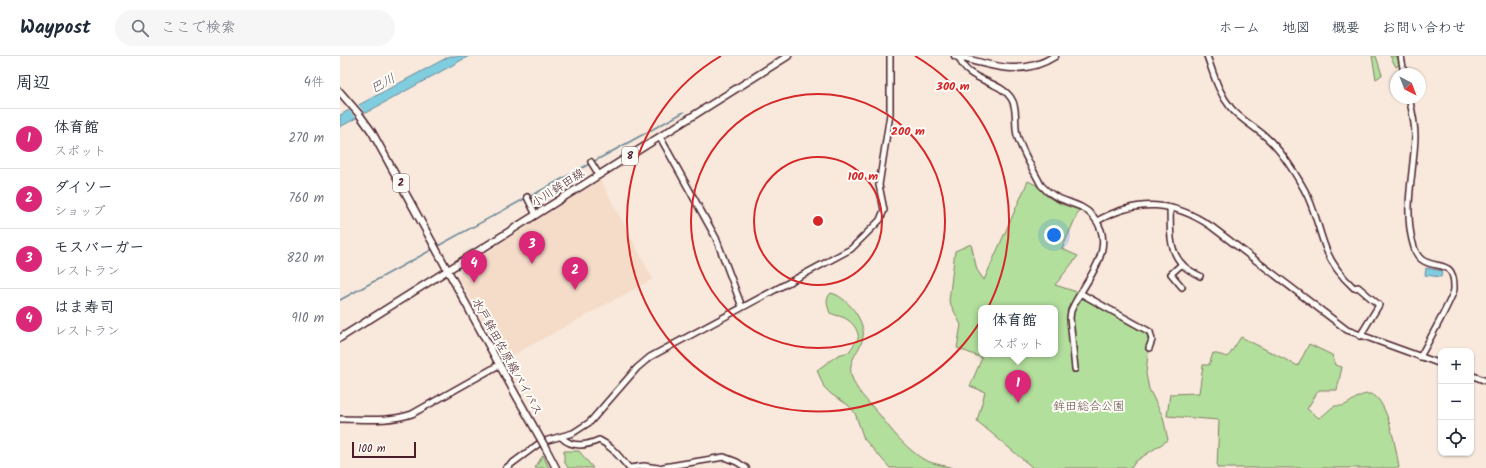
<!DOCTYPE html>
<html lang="ja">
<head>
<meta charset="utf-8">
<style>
  :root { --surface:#fff; --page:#f6f6f7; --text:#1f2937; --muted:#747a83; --line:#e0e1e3; --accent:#db2777 }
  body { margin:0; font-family:Kalam,"Klee One",sans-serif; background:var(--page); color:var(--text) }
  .controls { position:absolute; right:12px; bottom:12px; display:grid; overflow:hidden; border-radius:8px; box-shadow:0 1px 3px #0004 }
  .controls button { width:36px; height:36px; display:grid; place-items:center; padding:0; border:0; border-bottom:1px solid var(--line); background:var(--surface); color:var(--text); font:20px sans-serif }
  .compass { position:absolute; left:1050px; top:12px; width:36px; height:36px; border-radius:50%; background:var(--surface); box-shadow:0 1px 3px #0004; rotate:138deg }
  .scale { position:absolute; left:12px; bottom:10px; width:64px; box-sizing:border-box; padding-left:4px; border:2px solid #4a1f2b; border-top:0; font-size:11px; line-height:14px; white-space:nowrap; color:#4a1f2b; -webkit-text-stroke:3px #fdfcf7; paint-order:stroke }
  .you { position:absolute; left:714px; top:179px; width:14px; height:14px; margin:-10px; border:3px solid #fff; border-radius:50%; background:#1a73e8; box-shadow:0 0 0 6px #1a73e833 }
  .badge { display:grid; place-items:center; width:26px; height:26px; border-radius:50%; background:var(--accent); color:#fff; font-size:13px; font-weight:700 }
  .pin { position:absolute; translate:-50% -33px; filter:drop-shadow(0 1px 2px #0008) }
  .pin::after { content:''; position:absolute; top:21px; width:14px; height:12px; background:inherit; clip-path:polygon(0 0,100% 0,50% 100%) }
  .popup { position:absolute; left:638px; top:249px; width:80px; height:52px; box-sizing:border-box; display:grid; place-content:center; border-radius:8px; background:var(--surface); filter:drop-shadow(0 1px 3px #0005); font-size:13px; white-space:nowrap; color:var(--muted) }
  .popup b { font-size:15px; color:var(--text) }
  .popup::after { content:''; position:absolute; left:50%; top:100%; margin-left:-8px; border:8px solid transparent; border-top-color:var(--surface) }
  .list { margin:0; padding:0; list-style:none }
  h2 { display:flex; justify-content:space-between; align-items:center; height:52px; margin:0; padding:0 16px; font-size:17px }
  h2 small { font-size:13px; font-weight:400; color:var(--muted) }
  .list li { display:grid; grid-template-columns:26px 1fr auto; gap:12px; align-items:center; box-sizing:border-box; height:60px; padding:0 16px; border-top:1px solid var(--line) }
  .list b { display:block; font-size:15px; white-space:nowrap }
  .list p { margin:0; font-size:13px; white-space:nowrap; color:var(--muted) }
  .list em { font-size:13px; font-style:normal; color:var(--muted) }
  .icon { flex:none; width:22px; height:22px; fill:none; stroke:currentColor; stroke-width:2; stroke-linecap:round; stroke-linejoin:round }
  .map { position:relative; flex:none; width:1146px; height:412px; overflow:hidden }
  header { display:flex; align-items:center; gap:24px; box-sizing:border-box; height:56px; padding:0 20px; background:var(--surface); border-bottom:1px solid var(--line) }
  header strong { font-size:19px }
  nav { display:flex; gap:22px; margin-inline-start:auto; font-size:14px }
  .search { width:280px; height:36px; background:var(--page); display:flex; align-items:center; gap:10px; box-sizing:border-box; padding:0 14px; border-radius:22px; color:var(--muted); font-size:15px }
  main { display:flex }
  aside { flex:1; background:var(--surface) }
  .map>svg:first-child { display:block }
  .built { fill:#f5dcc9 }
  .green { fill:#b3df9d; stroke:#7e7f64; fill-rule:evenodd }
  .water { fill:#80cddf; stroke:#6a8797 }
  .pier { fill:#f8e9dc }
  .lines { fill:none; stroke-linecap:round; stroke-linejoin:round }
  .stream { stroke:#6a8797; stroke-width:1.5 }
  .minor-casing { stroke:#4a1f2b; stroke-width:8 }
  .major-casing { stroke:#4a1f2b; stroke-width:9 }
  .minor { stroke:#fdfcf7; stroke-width:5 }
  .major { stroke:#fdfcf7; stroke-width:6 }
  .major-bridge-casing { stroke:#4a1f2b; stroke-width:9; stroke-linecap:butt }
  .major-bridge { stroke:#fdfcf7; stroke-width:6 }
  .ring { fill:none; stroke:#d62828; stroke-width:2 }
  .labels { text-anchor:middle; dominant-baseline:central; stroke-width:4; stroke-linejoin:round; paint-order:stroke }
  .shield { fill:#fdfcf7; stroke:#806168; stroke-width:1 }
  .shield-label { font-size:11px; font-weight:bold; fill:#4a1f2b }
  .street-label { font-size:12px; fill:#4a1f2b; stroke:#fdfcf7 }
  .park-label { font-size:12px; fill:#644f48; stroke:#fdfcf7 }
  .water-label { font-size:13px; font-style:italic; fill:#5a5361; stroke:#fdfcf7 }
  .centre { fill:#d62828; stroke:#fdfcf7; stroke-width:2 }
  .ring-label { font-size:12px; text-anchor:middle; font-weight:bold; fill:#d62828; stroke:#fdfcf7; stroke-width:4; stroke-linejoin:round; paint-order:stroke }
</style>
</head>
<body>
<header>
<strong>Waypost</strong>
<div class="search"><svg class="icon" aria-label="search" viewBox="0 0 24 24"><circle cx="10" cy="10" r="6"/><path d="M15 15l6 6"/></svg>ここで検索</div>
<nav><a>ホーム</a><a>地図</a><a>概要</a><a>お問い合わせ</a></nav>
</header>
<main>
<aside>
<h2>周辺<small>4件</small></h2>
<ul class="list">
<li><span class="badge">1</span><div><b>体育館</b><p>スポット</p></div><em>270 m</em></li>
<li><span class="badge">2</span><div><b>ダイソー</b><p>ショップ</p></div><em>760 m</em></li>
<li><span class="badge">3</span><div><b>モスバーガー</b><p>レストラン</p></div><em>820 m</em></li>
<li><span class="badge">4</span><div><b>はま寿司</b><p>レストラン</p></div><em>910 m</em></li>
</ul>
</aside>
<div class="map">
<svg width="1146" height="412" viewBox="0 0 1146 412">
  <rect width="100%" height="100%" fill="#f8e9dc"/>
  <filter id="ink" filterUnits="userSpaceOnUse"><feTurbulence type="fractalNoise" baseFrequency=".025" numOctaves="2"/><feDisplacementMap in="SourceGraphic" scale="8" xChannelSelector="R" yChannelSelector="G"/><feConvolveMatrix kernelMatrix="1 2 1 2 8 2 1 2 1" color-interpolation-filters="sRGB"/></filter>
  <g filter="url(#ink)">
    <!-- built -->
    <polygon class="built" points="260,123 313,223 166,303 119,222 121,213"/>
    <!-- green -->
    <g class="green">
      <polygon points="1032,0 1036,0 1042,19 1036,23"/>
      <polygon points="1050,0 1057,0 1060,8 1056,11"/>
      <path d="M 688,125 L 698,130 L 705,139 L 712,143 L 721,148 L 739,154 L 722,193 L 738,200 L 715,229 L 740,237 L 810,276 L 806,318 L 809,333 L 823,361 L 828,384 L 796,405 L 791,412 L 693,412 L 637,365 L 645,336 L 630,330 L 642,302 L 617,292 L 621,269 L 609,245 L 615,195 L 631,188 L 637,214 L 644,224 ZM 641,252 L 715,252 L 715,298 L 641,298 Z"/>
      <path d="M 491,237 C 506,240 526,265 523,281 C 521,294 508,303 511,318 C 515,335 528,345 539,358 C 549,371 558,383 571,394 C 575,397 579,401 583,403 C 592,408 603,409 613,412 L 550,412 L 524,383 L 515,357 L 508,349 L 491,338 L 484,331 L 477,314 L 498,299 L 509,296 C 511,292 516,287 518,283 C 520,277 513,267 508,264 C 503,260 496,260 490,257 C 487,249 485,243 491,237 Z"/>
      <path d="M 901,281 L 958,310 L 969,288 L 992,299 L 995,309 L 1002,311 L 997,334 L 980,334 L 978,335 L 967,353 L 979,362 C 985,359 988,354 993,351 C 996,349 999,350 1002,350 C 1010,348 1017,339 1027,338 C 1047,334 1057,398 1059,412 L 877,412 L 879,364 L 827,360 L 830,338 L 859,337 L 863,309 L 869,309 L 873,297 L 888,301 Z"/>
      <polygon points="224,395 239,395 253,412 228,412 224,405"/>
      <polygon points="203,399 209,412 195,412"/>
    </g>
    <!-- water -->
    <g class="water">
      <polygon points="110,0 129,0 0,71 0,59"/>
      <polygon points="1086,212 1102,215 1101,221 1085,219"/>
    </g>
    <!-- pier -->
    <polygon class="pier" points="18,48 26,59 17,64 8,53"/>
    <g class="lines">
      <!-- stream -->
      <g class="stream">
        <polyline points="189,141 344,56"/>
        <polyline points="96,191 186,142"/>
        <polyline points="0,244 93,193"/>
      </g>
      <!-- minor casing -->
      <g class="minor-casing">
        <g id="minor">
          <path d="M 867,0 C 874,19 878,36 891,52 C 901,64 915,71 926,81 C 942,95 954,115 964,133 C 975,152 978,173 986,193 C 992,209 1002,221 1014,232 L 1018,231 L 1039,249 L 1020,280"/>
          <polyline points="1061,0 1064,18"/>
          <path d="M 619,1 C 626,26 658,23 671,42 C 678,52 674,67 677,79 C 682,96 693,113 701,129 C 713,143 726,144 741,151 C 751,156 757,163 761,174 C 770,203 741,230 731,255 L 730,262 L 735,313"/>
          <path d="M 1069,42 C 1072,54 1075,68 1075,81 C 1074,115 1064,150 1072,184 C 1074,191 1075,198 1081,203 C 1095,215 1115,201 1114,233 C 1114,240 1086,290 1080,301"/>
          <polyline points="320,81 376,182 402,251"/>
          <polyline points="251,106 259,119"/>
          <polyline points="187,141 196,159"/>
          <path d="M 830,152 C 831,172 827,194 844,210 C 848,214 854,217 860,220"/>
          <path d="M 757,165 C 798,142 835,145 872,171 L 1007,274 L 1101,308"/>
          <polyline points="842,231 831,218 842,208"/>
          <polyline points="740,237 810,276 812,284 809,292"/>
          <polyline points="1131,319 1146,325"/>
          <path d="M 0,363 C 24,363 49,366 72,358 L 159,309"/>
          <path d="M 221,381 C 232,392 246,390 259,384 C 272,390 280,402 289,412"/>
          <polyline points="166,412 201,386 233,377 250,366 297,312 310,301 511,193 540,164 544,154 539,129 550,58 550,0"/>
          <polyline points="290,412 304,410 318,412 384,401 397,406 406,412"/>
        </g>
      </g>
      <!-- major casing -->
      <g class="major-casing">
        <g id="major">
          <path d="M 615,0 C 650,9 681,22 715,0"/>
          <polyline points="0,36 19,58 32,76 177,341"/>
          <polyline points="0,282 448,0"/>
          <polyline points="204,389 216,412"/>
        </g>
      </g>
      <!-- minor -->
      <use href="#minor" class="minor"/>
      <!-- major -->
      <use href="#major" class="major"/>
      <!-- major-bridge casing -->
      <g class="major-bridge-casing">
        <polyline id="major-bridge" points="177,341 204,389"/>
      </g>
      <!-- major-bridge -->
      <use href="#major-bridge" class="major-bridge"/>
    </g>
  </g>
  <!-- distance rings -->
  <g class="ring">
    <circle cx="478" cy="165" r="64"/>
    <circle cx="478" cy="165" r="127"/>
    <path d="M575 0A191 191 0 1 1 381 0"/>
  </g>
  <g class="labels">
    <!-- shield labels -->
    <g class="shield">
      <rect x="282" y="91" width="16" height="18" rx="3"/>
      <rect x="53" y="118" width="16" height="18" rx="3"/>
    </g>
    <g class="shield-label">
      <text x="290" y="100">8</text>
      <text x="61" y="127">2</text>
    </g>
    <!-- street labels -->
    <g class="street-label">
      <text transform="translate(218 132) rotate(-33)">小川鉾田線</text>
      <text transform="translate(167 301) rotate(61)">水戸鉾田佐原線バイパス</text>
    </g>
    <!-- park labels -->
    <g class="park-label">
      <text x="749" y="350">鉾田総合公園</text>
    </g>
    <!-- water labels -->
    <g class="water-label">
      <text transform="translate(43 28) rotate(-28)">巴川</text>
    </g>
  </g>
  <circle cx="478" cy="165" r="6" class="centre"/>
  <g class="ring-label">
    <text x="613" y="34">300 m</text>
    <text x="568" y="79">200 m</text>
    <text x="523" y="124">100 m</text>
  </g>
</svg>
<div class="controls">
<button>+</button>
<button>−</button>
<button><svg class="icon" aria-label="locate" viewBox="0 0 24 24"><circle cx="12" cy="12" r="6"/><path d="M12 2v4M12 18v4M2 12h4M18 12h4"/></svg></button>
</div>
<svg class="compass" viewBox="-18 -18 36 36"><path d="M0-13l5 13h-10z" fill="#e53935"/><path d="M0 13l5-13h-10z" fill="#747a83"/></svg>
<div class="scale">100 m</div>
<div class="you"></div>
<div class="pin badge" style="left:678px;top:347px">1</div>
<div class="popup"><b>体育館</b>スポット</div>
<div class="pin badge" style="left:235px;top:234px">2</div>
<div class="pin badge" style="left:192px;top:208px">3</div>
<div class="pin badge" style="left:134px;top:227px">4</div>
</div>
</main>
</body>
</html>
